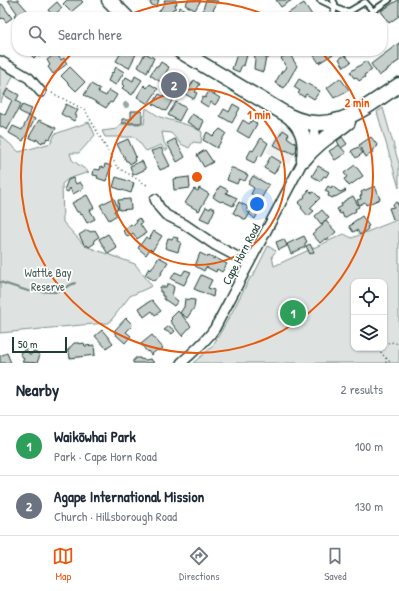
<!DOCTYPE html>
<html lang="en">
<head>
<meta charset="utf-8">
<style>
  :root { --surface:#fff; --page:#f2f2f3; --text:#1f2937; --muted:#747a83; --line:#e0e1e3; --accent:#ea580c }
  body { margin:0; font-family:"Patrick Hand",sans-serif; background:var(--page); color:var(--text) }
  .controls { position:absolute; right:12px; bottom:12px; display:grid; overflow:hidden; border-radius:8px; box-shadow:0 1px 3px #0004 }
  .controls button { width:36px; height:36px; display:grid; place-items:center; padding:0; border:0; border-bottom:1px solid var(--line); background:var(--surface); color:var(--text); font:20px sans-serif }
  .scale { position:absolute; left:12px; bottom:10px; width:55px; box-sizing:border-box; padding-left:4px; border:2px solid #1f3d34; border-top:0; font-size:11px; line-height:14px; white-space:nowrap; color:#1f3d34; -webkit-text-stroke:3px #fff; paint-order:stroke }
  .you { position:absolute; left:257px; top:204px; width:14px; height:14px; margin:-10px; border:3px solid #fff; border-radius:50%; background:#1a73e8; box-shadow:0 0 0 6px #1a73e833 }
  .badge { display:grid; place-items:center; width:26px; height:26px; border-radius:50%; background:var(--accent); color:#fff; font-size:13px; font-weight:700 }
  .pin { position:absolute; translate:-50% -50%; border:2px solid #fff; box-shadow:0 1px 4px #0006 }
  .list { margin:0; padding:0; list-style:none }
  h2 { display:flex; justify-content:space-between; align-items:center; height:52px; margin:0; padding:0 16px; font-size:17px }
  h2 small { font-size:13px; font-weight:400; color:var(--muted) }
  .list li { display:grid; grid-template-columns:26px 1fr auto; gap:12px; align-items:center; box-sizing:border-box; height:60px; padding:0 16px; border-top:1px solid var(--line) }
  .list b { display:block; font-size:15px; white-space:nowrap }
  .list p { margin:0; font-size:13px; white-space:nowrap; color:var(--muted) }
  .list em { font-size:13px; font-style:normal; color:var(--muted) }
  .icon { flex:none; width:22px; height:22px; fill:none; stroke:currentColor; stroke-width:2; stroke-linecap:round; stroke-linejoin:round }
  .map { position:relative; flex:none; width:399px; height:363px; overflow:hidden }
  .search { position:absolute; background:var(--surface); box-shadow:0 1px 3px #0004; left:12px; right:12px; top:12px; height:44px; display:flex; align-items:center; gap:10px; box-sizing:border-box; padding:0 14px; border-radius:16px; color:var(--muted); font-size:15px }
  .sheet { height:172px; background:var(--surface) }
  nav { display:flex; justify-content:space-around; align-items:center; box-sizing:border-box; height:56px; border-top:1px solid var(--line); background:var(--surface); font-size:11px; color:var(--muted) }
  nav a { display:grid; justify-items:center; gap:2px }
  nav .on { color:var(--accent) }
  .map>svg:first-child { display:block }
  .built { fill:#eef1f0 }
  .green { fill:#dee3e2; stroke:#7e908b; fill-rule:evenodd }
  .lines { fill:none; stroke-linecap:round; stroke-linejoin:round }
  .stream { stroke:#758883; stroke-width:2 }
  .building { fill:#c7cfcc; stroke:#1f3d34 }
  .lane-casing { stroke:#1f3d34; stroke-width:8 }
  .street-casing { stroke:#1f3d34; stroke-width:12 }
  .primary-casing { stroke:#1f3d34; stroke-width:17 }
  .path { stroke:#1f3d34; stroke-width:1.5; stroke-dasharray:1 3; stroke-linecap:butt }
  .lane { stroke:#fff; stroke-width:4.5 }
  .street { stroke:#fff; stroke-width:9 }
  .primary { stroke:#fff; stroke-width:14 }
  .tree { fill:#99a6a3 }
  .ring { fill:none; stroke:#e8590c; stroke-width:2 }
  .labels { text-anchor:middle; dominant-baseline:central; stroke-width:3.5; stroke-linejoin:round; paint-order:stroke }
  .street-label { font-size:12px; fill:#1f3d34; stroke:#fff }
  .park-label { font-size:12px; fill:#455e57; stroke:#fff }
  .centre { fill:#e8590c; stroke:#fff; stroke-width:2 }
  .ring-label { font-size:12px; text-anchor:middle; font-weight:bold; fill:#e8590c; stroke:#fff; stroke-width:3.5; stroke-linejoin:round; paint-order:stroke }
</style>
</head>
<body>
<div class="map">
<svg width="399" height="363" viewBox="0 0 399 363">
  <rect width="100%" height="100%" fill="#fff"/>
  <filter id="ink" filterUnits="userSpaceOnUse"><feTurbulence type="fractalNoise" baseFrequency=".025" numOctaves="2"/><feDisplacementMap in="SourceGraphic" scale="8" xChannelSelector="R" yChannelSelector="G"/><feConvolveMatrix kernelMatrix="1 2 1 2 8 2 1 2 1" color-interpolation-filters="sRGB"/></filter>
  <g filter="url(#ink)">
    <!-- built -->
    <polygon class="built" points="282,125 297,133 300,145 289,165 266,152"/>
    <!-- green -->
    <g class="green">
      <polygon points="0,66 14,74 0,103"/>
      <polygon points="146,108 160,117 191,126 202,132 201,143 193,142 189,148 181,144 171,133 162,132 164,142 168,150 164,150 161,145 146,151 135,137 105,137 102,131 117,129 120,124 144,124"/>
      <polygon points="383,108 399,164 399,188 377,112"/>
      <path d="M 89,122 L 95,135 L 79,153 L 70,153 L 72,160 L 89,172 L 68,179 L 62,184 L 63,222 L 85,246 L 135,264 L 152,286 L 130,296 L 109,323 C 72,325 37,330 0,333 L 0,135 L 19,152 L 51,143 L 55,134 Z"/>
      <path d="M 399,219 L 399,363 L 193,363 L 212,347 L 230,316 L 250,278 L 253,276 L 268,246 L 276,251 L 272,256 L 274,266 L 344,234 L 352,238 ZM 354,282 L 384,282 L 384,348 L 354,348 Z"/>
    </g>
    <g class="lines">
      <!-- stream -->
      <polyline class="stream" points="0,282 28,291 55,292 75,283"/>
    </g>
    <!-- building -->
    <g class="building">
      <polygon points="8,0 18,0 32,16 17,17 17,20 14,15 17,13"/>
      <polygon points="67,0 81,0 83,2 71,12 63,4"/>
      <polygon points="147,0 159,0 156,7 150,4 151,2"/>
      <polygon points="164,0 176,0 177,4 175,4 176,8 173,9 168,17 161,17 157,15 165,2"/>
      <polygon points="188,0 201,0 195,10 185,5"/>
      <polygon points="206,0 218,1 210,16 202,12"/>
      <polygon points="276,0 292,0 281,7"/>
      <polygon points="398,0 399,0 399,16 389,23 381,11"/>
      <polygon points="57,2 62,8 53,16 48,10"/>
      <polygon points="304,3 312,15 308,17 282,17"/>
      <polygon points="2,4 12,18 6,22 3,18 0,19 0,5"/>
      <polygon points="180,7 188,12 186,15 190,17 174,17"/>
      <polygon points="399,43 399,61 394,64 394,65 379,76 371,64"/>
      <polygon points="29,51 47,51 42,56 41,55 39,57 37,55 34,58 28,52"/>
      <polygon points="122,51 137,51 135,54 136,54 129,68 116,61"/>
      <polygon points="238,51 248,51 244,66 242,65 239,72 232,69"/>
      <polygon points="254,51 268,51 269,58 266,58 263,72 254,69 255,59"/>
      <polygon points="311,51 338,51 319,63"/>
      <polygon points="56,53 61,60 64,58 67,64 53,74 48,67 50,65 47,60"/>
      <polygon points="145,53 154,58 147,73 138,67"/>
      <polygon points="289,53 297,66 284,88 275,83 282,71 283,71 286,67 281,58"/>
      <polygon points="345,55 351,62 344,67 339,59"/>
      <polygon points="366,61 372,70 364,75 365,77 359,81 356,77 354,78 350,72"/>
      <polygon points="161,62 169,67 164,77 165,78 162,83 150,75 156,66 158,67"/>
      <polygon points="70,67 85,82 76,91 61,76"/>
      <polygon points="116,67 124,72 116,85 108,81 112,72 113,73"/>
      <polygon points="135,76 142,80 132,95 122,88 124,86 122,84 126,77 133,81"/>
      <polygon points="171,76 183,83 177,93 176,93 175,94 165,89"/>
      <polygon points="340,78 349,90 334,98 327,88"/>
      <polygon points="299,79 320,91 314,99 306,94 304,97 298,93 300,91 294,87"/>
      <polygon points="194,80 200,84 195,92 197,93 194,99 183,93 187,86 190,87"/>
      <polygon points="91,84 100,89 98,92 106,96 109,90 117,95 112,103 110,102 106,108 84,95"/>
      <polygon points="150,84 158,89 148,104 137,97 144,85 147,88"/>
      <polygon points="8,89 19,95 16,101 21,104 7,130 0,126 0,112 5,115 12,100 4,95"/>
      <polygon points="209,91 220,98 215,105 211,102 208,107 200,102 203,97 205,98"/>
      <polygon points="159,94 165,97 166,95 173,99 166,111 153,104"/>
      <polygon points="176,102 186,108 179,121 168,115"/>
      <polygon points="66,104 78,110 75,115 77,116 74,121 61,114"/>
      <polygon points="233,104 240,108 232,123 220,116 224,109 229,112"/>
      <polygon points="22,105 32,109 28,116 19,111"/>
      <polygon points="131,111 142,111 142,123 122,123 122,119 131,119"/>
      <polygon points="192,114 204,121 200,130 187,122"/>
      <polygon points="29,116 35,119 23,141 9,133 13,126 22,130"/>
      <polygon points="39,120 56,128 50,139 47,138 45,142 43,141 42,143 36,139 36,141 29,137"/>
      <polygon points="243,120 249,124 252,120 257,124 249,138 237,131"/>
      <polygon points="220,129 226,133 217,148 203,140 207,132 213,136"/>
      <polygon points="283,130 289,134 287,137 299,146 294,154 286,150 285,151 274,145"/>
      <polygon points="342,137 347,144 341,148 337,141"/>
      <polygon points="371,137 378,146 372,150 373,152 366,157 359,145"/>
      <polygon points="261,138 268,143 261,157 259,155 254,163 246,159 251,150 253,151"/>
      <polygon points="128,139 136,157 134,158 135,161 130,164 128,161 126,161 123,154 122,154 117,144"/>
      <polygon points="175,139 185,157 177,162 167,143"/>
      <polygon points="339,145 346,153 335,160 329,151"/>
      <polygon points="358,147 363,153 356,158 351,151"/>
      <polygon points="161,148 170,166 160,170 151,151"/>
      <polygon points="205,150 213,162 204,167 197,155"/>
      <polygon points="271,156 281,162 274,174 264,168"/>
      <polygon points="142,161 146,169 133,175 130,166"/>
      <polygon points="105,164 111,166 106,181 97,178 98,176 93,175 94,169 100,170 101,166 104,168"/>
      <polygon points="355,165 363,176 349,186 344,179 347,177 344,173"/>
      <polygon points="318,166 329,172 326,177 324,176 320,181 312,176"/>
      <polygon points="231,168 233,168 248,175 245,181 239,179 237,184 227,180"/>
      <polygon points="253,176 269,185 261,199 251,194 254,188 248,184"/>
      <polygon points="116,177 134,183 131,193 113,187"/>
      <polygon points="189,177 190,188 174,190 173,179"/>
      <polygon points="73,178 76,184 80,182 84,188 73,194 70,188 68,192 64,190 68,180"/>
      <polygon points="220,186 228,190 226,193 237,198 233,206 222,201 221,202 217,200 213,197"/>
      <polygon points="328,186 331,188 332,186 340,192 345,190 346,191 335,197 334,196 333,198 328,196 329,193 325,191"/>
      <polygon points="375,186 380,199 366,205 365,202 359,205 357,200 361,199 360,196 362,195 361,192"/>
      <polygon points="199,188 209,194 199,211 185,203 194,189 198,191"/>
      <polygon points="309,190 312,193 314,192 320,198 310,208 314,211 308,216 301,208 302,207 298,203 305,197 304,196"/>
      <polygon points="87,195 94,208 90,210 95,219 87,223 82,214 81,215 79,212 77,212 72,203"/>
      <polygon points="353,196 359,207 355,209 356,211 344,218 342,213 340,214 337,209 342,206 341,204 344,202 344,201"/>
      <polygon points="114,198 118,209 114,211 117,215 109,220 100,205"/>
      <polygon points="130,199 131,209 119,210 118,200"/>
      <polygon points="239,202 248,207 246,211 250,213 246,220 233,213"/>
      <polygon points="397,202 398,205 399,205 399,218 393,219 389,208 394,207 393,204"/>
      <polygon points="206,207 210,209 211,207 215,209 209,222 200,218"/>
      <polygon points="253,208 259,211 255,219 249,214"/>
      <polygon points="322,210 329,218 321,224 315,216"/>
      <polygon points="362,216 369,226 367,227 368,229 360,235 357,230 353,232 349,226 353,224 352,223"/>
      <polygon points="139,218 142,223 140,224 146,233 137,239 133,233 128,237 123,231 131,224 133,226 137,222 136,220"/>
      <polygon points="325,220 336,232 327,240 326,238 320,243 312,234 323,225 322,224"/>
      <polygon points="87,230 91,232 95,230 99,237 94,240 95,243 89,247 87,245 85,246 79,235"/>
      <polygon points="154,231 162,236 152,251 150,249 146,255 138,248 146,237 149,239"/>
      <polygon points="108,234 117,248 108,254 99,239"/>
      <polygon points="304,236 307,242 305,243 305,247 291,254 287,244"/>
      <polygon points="173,237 178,238 177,241 181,242 178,252 165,248 168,238 172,239"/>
      <polygon points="284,239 287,246 279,250 276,242"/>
      <polygon points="310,244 314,252 310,254 306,246"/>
      <polygon points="200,253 208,257 209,256 214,259 214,257 227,264 222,272 217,269 216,272 206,267 204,271 195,266"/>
      <polygon points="159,257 168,262 161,273 162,273 160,276 159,276 155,281 145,275 149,268 151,270"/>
      <polygon points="185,270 191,272 184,285 171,279 175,272 182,275"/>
      <polygon points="201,275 212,280 208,288 214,290 213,297 194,289"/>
      <polygon points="167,284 170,284 174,287 172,296 178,301 174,306 164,299 164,296 162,296 162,292 160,292 160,287 166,287"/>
      <polygon points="185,299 195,300 194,308 187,318 180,313 184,307"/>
      <polygon points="152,300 161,311 155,315 152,311 144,317 139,308"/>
      <polygon points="178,311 191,326 182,336 170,321 172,319 171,318"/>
      <polygon points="126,318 133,325 126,332 131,336 125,343 115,334 115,330"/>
      <polygon points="169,326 175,331 172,334 164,330"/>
      <polygon points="102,330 113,343 106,348 95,336"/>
      <polygon points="152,335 163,348 159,351 157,350 151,355 148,351 147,352 141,344"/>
      <polygon points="74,343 79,343 79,344 84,343 85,346 94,345 95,355 70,358 69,352 67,351"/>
      <polygon points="26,349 29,354 32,354 33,351 40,355 37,363 22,362 24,359 20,353"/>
      <polygon points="7,353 11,363 0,363 0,356"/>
      <polygon points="135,358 140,358 140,359 146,360 150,359 155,363 133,363 133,360 135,360"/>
    </g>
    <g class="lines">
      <!-- lane casing -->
      <g class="lane-casing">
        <g id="lane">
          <polyline points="320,0 343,11 344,17"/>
          <polyline points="343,11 350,11 365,2 373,11 389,0"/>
          <polyline points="333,17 335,4 333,0"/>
        </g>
      </g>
      <!-- street casing -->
      <g class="street-casing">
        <g id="street">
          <polyline points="0,61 29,78 41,92"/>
          <polyline points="155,199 159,207 166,215 184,224 215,245 249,263"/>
          <path d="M 181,363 C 193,352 206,342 215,328 L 304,159 L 314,136 L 316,123"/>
        </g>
      </g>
      <!-- primary casing -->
      <g class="primary-casing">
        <g id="primary">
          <polyline points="109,0 126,17"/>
          <path d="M 180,51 L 289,116 C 333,137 364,108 399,85"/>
          <path d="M 291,118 C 304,129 306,142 304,159"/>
          <path d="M 304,159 C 318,142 331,135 348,122"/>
        </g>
      </g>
      <!-- path -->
      <g class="path">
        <polyline points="52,93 85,110 117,167 147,185"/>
        <polyline points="384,344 391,342 399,344"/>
        <polyline points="382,348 381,353 386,358 386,363"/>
        <polyline points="386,358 391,363"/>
      </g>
      <!-- lane -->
      <use href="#lane" class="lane"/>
      <!-- street -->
      <use href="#street" class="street"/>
      <!-- primary -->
      <use href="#primary" class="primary"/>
    </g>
    <!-- trees -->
    <circle class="tree" cx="126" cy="105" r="3"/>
  </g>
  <!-- distance rings -->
  <g class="ring">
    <circle cx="197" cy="177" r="88"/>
    <path d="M124 17A176 176 0 0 1 270 17M320 51A176 176 0 1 1 74 51"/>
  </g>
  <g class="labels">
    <!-- street labels -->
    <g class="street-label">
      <text transform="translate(241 254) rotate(-62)">Cape Horn Road</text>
    </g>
    <!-- park labels -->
    <g class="park-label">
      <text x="48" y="272">Wattle Bay<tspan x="48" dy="14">Reserve</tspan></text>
    </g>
  </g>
  <circle cx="197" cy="177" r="6" class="centre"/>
  <g class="ring-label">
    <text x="357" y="107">2 min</text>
    <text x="259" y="119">1 min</text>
  </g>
</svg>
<div class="controls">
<button><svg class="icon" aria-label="locate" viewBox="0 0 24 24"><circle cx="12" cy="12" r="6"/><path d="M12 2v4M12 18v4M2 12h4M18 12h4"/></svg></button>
<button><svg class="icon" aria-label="layers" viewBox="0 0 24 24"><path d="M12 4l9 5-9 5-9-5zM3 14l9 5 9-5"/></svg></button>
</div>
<div class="scale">50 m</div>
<div class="you"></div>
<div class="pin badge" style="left:293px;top:313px;background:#2e9e5b">1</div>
<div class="pin badge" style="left:174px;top:85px;background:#6b7280">2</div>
<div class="search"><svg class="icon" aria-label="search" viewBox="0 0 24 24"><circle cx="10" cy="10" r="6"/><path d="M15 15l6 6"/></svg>Search here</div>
</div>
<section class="sheet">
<h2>Nearby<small>2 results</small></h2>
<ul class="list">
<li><span class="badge" style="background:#2e9e5b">1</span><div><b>Waikōwhai Park</b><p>Park · Cape Horn Road</p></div><em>100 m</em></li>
<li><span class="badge" style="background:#6b7280">2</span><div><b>Agape International Mission</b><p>Church · Hillsborough Road</p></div><em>130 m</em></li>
</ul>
</section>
<nav>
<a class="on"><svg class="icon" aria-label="map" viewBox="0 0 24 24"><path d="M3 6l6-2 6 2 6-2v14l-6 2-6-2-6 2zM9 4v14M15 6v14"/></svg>Map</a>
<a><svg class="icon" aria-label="directions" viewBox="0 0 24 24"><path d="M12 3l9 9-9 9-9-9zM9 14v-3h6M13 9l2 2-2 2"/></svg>Directions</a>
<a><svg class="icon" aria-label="saved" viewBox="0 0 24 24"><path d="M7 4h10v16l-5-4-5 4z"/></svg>Saved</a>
</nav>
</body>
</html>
